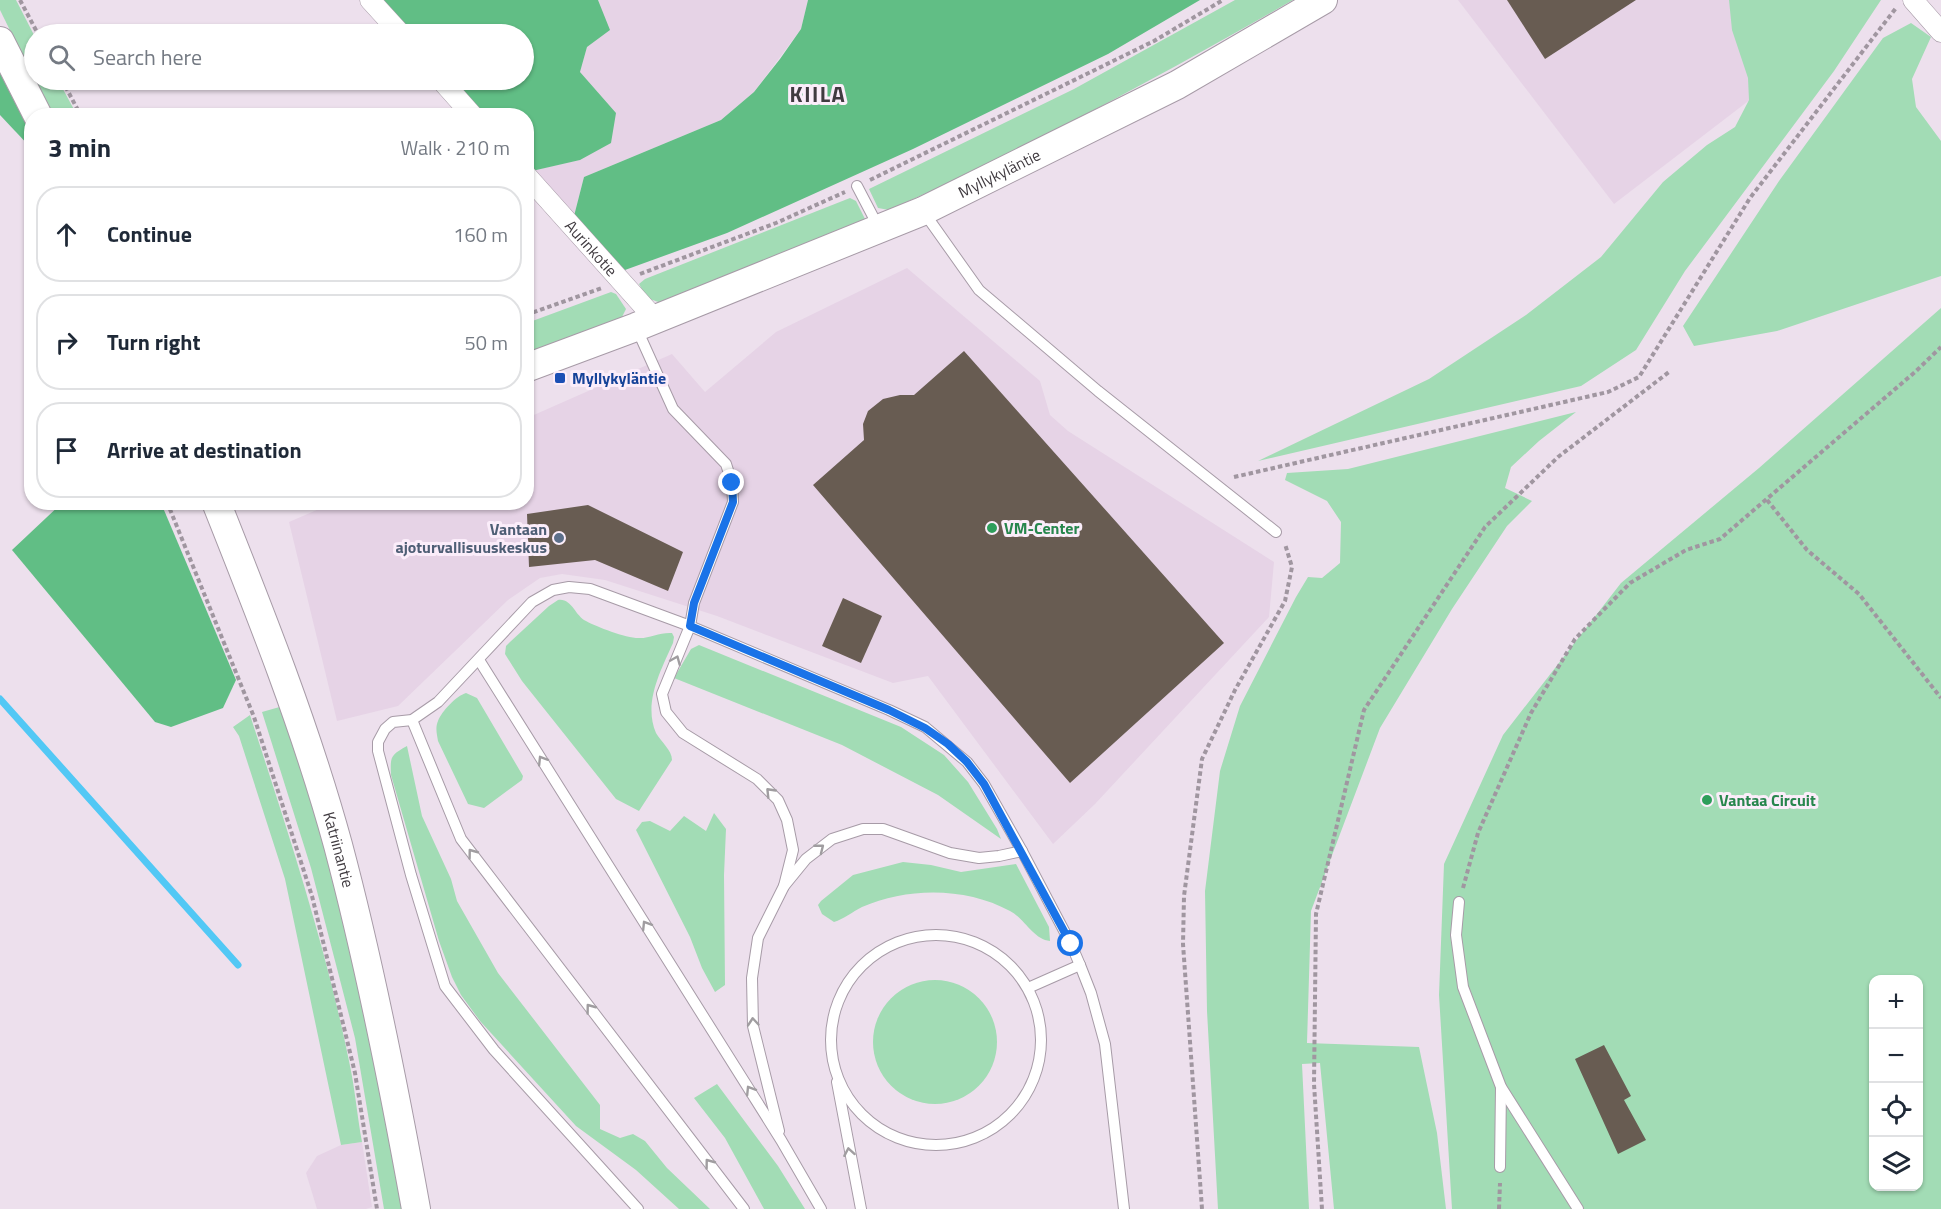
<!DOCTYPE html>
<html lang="en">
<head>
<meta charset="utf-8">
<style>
  :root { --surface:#fff; --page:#f2f2f3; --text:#1f2937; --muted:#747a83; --line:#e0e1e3 }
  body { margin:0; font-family:"Titillium Web",sans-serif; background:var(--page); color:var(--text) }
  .controls { position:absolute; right:18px; bottom:18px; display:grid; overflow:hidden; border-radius:12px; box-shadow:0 2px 4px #0004 }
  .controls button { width:54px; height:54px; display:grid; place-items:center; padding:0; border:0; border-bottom:2px solid var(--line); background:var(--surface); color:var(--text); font:30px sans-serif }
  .stop { position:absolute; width:18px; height:18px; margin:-14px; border:4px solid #1a73e8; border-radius:50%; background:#fff }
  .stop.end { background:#1a73e8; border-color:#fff; box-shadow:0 2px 6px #0008 }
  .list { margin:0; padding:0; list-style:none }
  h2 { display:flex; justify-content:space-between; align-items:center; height:78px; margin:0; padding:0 24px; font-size:26px }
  h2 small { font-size:20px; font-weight:400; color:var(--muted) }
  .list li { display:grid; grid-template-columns:39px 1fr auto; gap:18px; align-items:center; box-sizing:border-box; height:96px; margin:0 12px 12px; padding:0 12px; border:2px solid var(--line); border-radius:24px }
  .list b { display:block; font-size:22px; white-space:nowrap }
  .list em { font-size:20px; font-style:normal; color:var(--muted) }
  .icon { flex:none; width:33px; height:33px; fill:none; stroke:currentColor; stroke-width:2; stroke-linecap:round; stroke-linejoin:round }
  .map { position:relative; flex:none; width:1941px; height:1209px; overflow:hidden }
  .search { position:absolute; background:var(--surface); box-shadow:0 2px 4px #0004; left:24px; top:24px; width:510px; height:66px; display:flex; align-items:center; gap:15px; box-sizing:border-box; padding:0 21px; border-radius:33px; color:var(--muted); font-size:22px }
  .panel { position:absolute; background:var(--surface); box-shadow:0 2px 4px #0004; left:24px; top:108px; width:510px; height:402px; border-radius:24px }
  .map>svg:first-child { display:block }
  .built { fill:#e6d3e6 }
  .green { fill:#a2dcb5; fill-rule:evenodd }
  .forest { fill:#61be85 }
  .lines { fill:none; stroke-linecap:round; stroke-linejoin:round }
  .stream { stroke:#52c8f5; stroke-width:7 }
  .building { fill:#685c52 }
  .service-casing { stroke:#a79ba7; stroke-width:12 }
  .minor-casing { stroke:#a79ba7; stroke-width:21 }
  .secondary-casing { stroke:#a79ba7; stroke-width:30 }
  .path { stroke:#a096a0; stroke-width:4; stroke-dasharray:4.5 3; stroke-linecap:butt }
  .service { stroke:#fff; stroke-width:10 }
  .minor { stroke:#fff; stroke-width:20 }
  .secondary { stroke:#fff; stroke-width:28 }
  .oneway { stroke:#a09da0 }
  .route { stroke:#1a73e8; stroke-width:8 }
  .transit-dot { fill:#1a4fb4; stroke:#fbedfa; stroke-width:2 }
  .leisure-dot { fill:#2e9e5b; stroke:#fbedfa; stroke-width:2 }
  .service-dot { fill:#5c6f8a; stroke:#fbedfa; stroke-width:2 }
  .labels { text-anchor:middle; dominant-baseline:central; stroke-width:6; stroke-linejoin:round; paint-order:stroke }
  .street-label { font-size:16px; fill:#403b40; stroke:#fbedfa }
  .transit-label { font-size:16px; font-weight:bold; fill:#164399; stroke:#fbedfa; text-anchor:start }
  .leisure-label { font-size:16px; font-weight:bold; fill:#27864d; stroke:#fbedfa; text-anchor:start }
  .service-label { font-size:16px; font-weight:bold; fill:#4e5e75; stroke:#fbedfa; text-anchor:end }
  .district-label { font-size:22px; font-weight:bold; letter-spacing:1.5px; fill:#403b40; stroke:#fbedfa }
</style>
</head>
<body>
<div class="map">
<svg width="1941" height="1209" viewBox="0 0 1941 1209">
  <rect width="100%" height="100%" fill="#ede0ed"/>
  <!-- built -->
  <g class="built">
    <polygon points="598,0 808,0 801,29 754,92 721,120 584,177 574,216 535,170 580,160 595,90 580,72 587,47 609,30"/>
    <polygon points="1458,0 1880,0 1614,204"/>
    <polygon points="907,268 1040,381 1050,415 1068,431 1274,562 1269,617 1095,804 1053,844 928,676 893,683 717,616 605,580 562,574 540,578 508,600 398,706 337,721 289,522 333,503 526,502 527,418 672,354 705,392 776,332"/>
    <polygon points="362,1142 372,1207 366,1209 317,1209 306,1173 317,1156 341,1145"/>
  </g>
  <!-- green -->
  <g class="green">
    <polygon points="0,0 16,0 34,35 34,79 0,10"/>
    <path d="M 1235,0 L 1293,0 C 1161,76 1028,148 889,210 L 878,208 L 869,189 L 1074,89 Z"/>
    <polygon points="1729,0 1881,0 1834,71 1685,271 1636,350 1581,386 1258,461 1429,379 1526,315 1601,257 1663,182 1707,145 1735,127 1749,100 1748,78 1732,30"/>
    <polygon points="1911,23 1931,37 1912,79 1916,107 1941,141 1941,276 1777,331 1694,346 1683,326 1779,181 1883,38"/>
    <polygon points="35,80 58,80 77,115 53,115"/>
    <polygon points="850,198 856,201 865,219 860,226 664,304 647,298 639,284 645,279"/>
    <polygon points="611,292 616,294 626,309 621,319 527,356 527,323"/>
    <path d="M 1941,308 L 1941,1209 L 1452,1209 L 1439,995 L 1444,864 L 1503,735 L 1621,583 L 1759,468 ZM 1874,980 L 1918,980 L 1918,1186 L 1874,1186 Z"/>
    <polygon points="1576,412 1539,441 1511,467 1505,488 1532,501 1507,526 1452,609 1380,728 1311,911 1307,1043 1419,1047 1437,1133 1446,1209 1334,1209 1320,1063 1302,1064 1309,1209 1218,1209 1207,1011 1205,891 1220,771 1240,706 1296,597 1308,577 1322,578 1340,563 1341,522 1327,501 1285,480 1287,473 1348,469"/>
    <path d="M 558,600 C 572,598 575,616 586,621 C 597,627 628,639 640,638 C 650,638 661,632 672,633 L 674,637 L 673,643 C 661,670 643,703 656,733 C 661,742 672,750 672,760 L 639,811 L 616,799 L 522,681 L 505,654 L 506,646 L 510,642 L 549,606 Z"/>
    <polygon points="699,645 901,727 944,755 968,782 997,829 1001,839 938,795 842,745 674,678 691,649"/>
    <path d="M 466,693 L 477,698 L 523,776 L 522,780 L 484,808 L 468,804 L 438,741 C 437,734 435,728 438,721 C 442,711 456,696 466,693 Z"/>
    <polygon points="283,706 336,870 406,1209 384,1209 355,1038 311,868 262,712"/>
    <path d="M 250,715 C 287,829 325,943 349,1061 C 355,1088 357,1115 362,1142 L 341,1145 L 285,879 L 239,736 L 233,727 Z"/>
    <path d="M 407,746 L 422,816 L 451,879 L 457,901 L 498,973 L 600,1105 L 600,1129 L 620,1138 L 633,1134 L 645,1141 L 667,1168 L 710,1209 L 679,1209 L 636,1170 L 576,1126 L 480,1021 L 461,995 L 452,977 L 439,941 L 391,775 C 390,756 391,755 407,746 Z"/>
    <polygon points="714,813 726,829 724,875 725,985 715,992 702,968 690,937 636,830 642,822 650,821 670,831 684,816 706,831"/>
    <path d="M 903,862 L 931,865 L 961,872 L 1016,864 L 1049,927 L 1050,941 C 1034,940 1025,919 1010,911 C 966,887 908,887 862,907 C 852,912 844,919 834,922 L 822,914 L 818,905 L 821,901 L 853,875 Z"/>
    <circle cx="935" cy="1042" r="62"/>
    <polygon points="717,1084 778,1166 805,1209 764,1209 725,1138 694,1098"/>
  </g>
  <!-- forest -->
  <g class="forest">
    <polygon points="383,0 598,0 610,30 587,47 580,72 616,113 611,143 580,160 532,171 527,165 526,116 483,115 452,80 524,80 524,34 413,34"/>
    <polygon points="808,0 1200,0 1108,54 913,149 727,233 625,270 574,216 584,177 721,120 754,92 780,59 801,29"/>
    <polygon points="0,73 31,134 31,148 0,115"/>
    <polygon points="63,502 161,503 236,680 223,708 171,727 155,722 12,550"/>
  </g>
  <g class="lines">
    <!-- stream -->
    <polyline class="stream" points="0,699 238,965"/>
  </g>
  <!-- building -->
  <g class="building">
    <polygon points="1507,0 1636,0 1545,59"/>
    <polygon points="964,351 1224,643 1070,783 813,485 864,440 863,424 868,411 883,399 900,395 914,395"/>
    <polygon points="588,505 683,552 668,591 595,560 529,567 527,514"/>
    <polygon points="843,598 882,616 861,663 822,646"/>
    <polygon points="1604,1045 1631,1096 1624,1100 1646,1140 1618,1154 1575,1059"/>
  </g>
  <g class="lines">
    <!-- service casing -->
    <g class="service-casing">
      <g id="service">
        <polyline points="857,186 879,228"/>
        <polyline points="923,211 979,290 1098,391 1276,532"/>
        <polyline points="636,327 673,409 726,464 732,483 733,502 694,603 690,626 662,694 666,712 683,733 757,779 778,800 787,820 793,850 784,886"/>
        <polyline points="479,660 781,1140 821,1209"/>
        <polyline points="412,720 461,839 744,1209"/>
        <polyline points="1459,902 1456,935 1463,987 1501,1087 1578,1209"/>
        <circle cx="936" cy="1040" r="105"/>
        <polyline points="1028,988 1080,965"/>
        <polyline points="837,1082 861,1209"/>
        <polyline points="779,1131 753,1026 752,978 758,938 784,886 806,859 832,839 863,829 883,829 950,853 979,858 999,856 1022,851"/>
        <polyline points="1500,1167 1501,1087"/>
        <polyline points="638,1209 494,1050 445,986 411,875 378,751 378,742 385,729 393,722 412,720 438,702 532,602 553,590 569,587 590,589 690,626 889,710 925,727 967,762 984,784 1022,851 1071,944 1080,965 1091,993 1105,1044 1124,1209"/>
      </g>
    </g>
    <!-- minor casing -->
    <g class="minor-casing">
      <g id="minor">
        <polyline points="370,0 401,34"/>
        <polyline points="1913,0 1941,32"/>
        <polyline points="441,80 473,116"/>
        <path id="s1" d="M 526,175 L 655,319"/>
      </g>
    </g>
    <!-- secondary casing -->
    <g class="secondary-casing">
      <g id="secondary">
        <polyline points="0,41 38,116"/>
        <path id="s2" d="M 526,368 L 636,327 L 923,211 L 1177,85 L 1323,0"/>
        <path id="s3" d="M 216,502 C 261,615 306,728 338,845 C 370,965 394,1087 416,1209"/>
      </g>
    </g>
    <!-- path -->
    <g class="path">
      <polyline points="20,0 38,34"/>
      <polyline points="62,80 81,116"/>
      <polyline points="870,180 1154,41 1223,0"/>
      <polyline points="640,274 776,223 845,192"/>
      <polyline points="526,315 602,288"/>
      <polyline points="1234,477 1608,392 1639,377 1750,198 1896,8"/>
      <polyline points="1767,500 1807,550 1859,594 1941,698"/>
      <polyline points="167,502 254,717 312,896 355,1073 377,1209"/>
      <polyline points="1463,888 1478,833 1531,713 1575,639 1630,583 1686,550 1720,539 1915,372 1941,347"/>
      <polyline points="1202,1209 1183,944 1184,896 1202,759 1235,690 1285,601 1292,567 1285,544"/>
      <polyline points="1322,1209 1314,1084 1316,914 1364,710 1485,527 1558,457 1669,372"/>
      <polyline points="1499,1209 1500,1183"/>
    </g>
    <!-- service -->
    <use href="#service" class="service"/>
    <!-- minor -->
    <use href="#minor" class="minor"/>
    <!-- secondary -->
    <use href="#secondary" class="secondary"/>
  </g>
  <!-- one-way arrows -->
  <defs><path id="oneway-chevron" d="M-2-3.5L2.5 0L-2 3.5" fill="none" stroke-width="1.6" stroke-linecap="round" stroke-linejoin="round" transform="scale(1.5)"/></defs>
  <g class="oneway">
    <use href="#oneway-chevron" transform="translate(676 660) rotate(-67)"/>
    <use href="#oneway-chevron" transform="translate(542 760) rotate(-122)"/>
    <use href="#oneway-chevron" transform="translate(770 792) rotate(-134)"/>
    <use href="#oneway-chevron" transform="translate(820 848) rotate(-38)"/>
    <use href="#oneway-chevron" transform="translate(472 853) rotate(-127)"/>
    <use href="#oneway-chevron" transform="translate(646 925) rotate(-122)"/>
    <use href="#oneway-chevron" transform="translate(590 1008) rotate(-127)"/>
    <use href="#oneway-chevron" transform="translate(753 1022) rotate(-95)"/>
    <use href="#oneway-chevron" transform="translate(750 1090) rotate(-122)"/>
    <use href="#oneway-chevron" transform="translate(849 1152) rotate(-100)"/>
    <use href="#oneway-chevron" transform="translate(709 1163) rotate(-127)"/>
  </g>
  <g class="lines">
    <!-- route -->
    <polyline class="route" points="732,483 733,502 694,603 690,626 889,710 925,728 948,744 967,762 984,784 1071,944"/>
  </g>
  <!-- markers -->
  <rect class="transit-dot" x="554" y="372" width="12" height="12" rx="3"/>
  <g class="leisure-dot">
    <circle cx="992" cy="528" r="6"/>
    <circle cx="1707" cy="800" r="6"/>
  </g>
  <circle class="service-dot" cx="559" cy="538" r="6"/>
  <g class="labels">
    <!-- street labels -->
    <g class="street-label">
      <text stroke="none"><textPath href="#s2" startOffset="512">Myllykyläntie</textPath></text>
      <text stroke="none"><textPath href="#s1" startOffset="98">Aurinkotie</textPath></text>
      <text stroke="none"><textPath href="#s3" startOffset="369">Katriinantie</textPath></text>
    </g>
    <!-- transit labels -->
    <g class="transit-label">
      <text x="572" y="378">Myllykyläntie</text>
    </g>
    <!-- leisure labels -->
    <g class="leisure-label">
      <text x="1004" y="528">VM-Center</text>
      <text x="1719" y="800">Vantaa Circuit</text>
    </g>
    <!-- service labels -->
    <g class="service-label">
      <text x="547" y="529">Vantaan<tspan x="547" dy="18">ajoturvallisuuskeskus</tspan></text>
    </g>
    <!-- district labels -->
    <g class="district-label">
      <text x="818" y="94">KIILA</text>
    </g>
  </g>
</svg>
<div class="controls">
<button>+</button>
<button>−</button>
<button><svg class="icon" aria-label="locate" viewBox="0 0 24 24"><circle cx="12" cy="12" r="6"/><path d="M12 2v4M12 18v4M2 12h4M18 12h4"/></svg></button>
<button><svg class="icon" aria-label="layers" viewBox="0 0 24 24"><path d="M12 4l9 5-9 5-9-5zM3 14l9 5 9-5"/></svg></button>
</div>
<div class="stop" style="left:1071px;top:944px"></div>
<div class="stop end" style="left:732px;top:483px"></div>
<div class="search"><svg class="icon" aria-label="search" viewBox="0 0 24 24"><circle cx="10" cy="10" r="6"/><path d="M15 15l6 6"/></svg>Search here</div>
<section class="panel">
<h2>3 min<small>Walk · 210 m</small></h2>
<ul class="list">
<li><svg class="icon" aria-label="ahead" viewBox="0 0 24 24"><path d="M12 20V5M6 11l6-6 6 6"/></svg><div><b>Continue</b></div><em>160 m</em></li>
<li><svg class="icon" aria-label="right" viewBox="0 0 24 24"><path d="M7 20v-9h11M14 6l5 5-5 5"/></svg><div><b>Turn right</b></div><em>50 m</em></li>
<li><svg class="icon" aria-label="arrive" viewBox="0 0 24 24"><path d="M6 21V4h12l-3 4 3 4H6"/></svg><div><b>Arrive at destination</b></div></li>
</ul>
</section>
</div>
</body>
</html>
